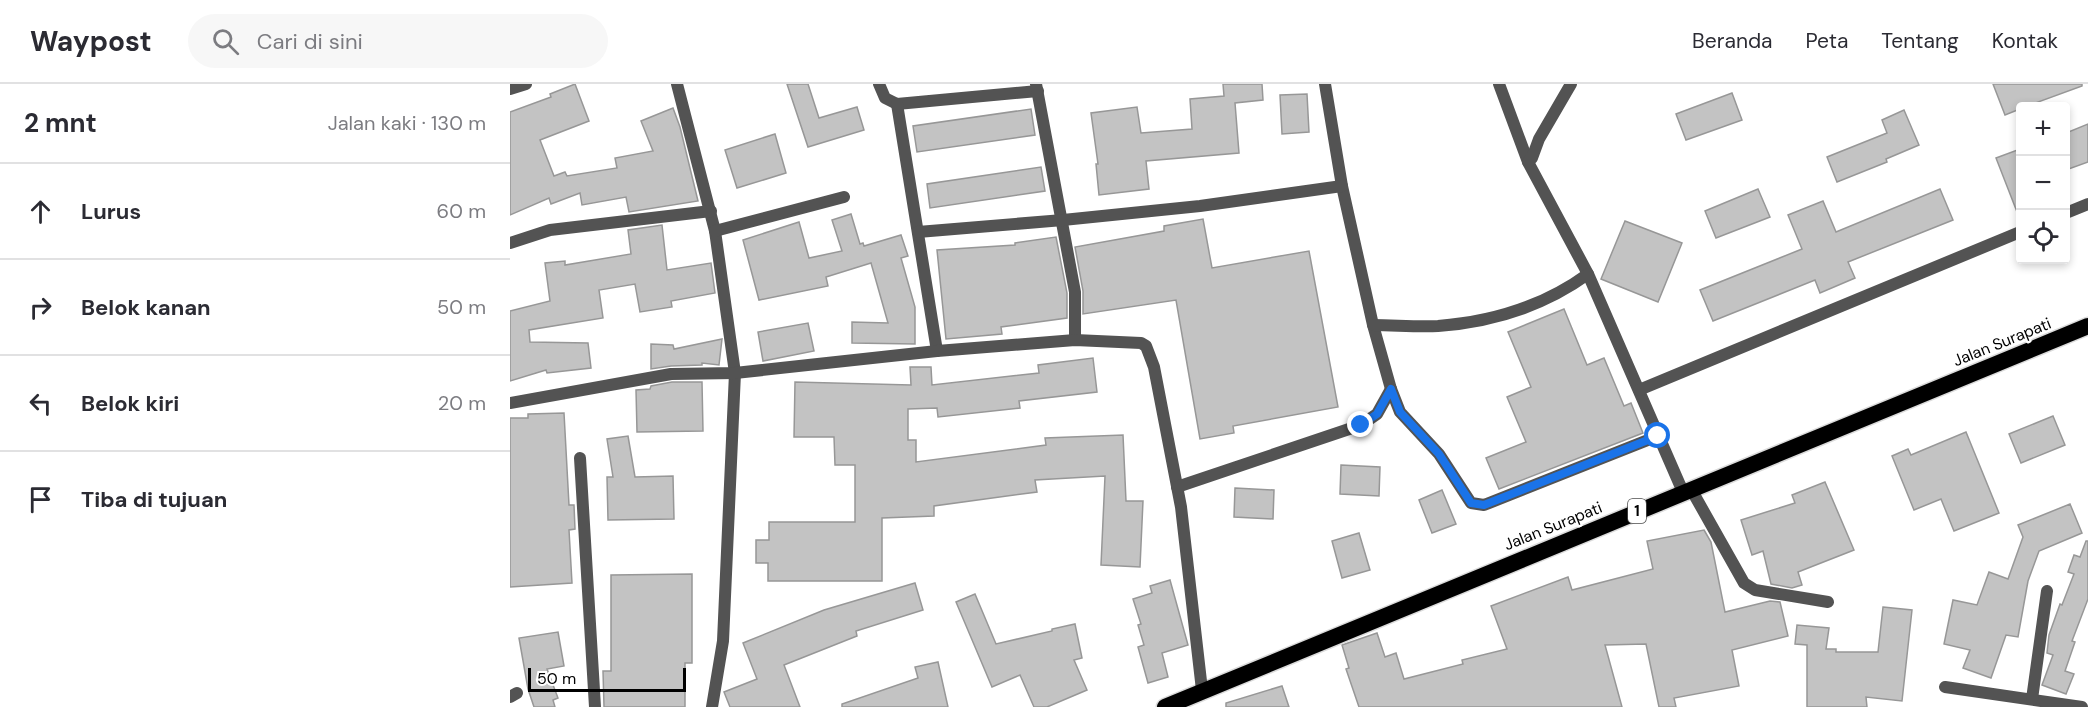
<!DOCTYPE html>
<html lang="id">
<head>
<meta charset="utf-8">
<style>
  :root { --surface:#fff; --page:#f7f7f7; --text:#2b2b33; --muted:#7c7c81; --line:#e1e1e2 }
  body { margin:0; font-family:"DM Sans",sans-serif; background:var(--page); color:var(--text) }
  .controls { position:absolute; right:18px; top:18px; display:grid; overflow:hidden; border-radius:6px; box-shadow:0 3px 9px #0003 }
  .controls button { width:54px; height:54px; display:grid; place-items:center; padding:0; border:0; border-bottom:2px solid var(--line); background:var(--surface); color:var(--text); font:30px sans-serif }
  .scale { position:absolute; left:18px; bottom:15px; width:158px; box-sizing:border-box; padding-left:6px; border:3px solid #000; border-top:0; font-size:16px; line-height:21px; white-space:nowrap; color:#000; -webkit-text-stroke:4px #fff; paint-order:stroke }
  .stop { position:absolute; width:18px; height:18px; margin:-14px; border:4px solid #1a73e8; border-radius:50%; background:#fff }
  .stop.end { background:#1a73e8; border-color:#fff; box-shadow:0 2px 6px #0008 }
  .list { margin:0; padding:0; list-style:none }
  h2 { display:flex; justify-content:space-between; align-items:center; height:78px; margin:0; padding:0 24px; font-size:26px }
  h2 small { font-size:20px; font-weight:400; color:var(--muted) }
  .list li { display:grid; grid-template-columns:39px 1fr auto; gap:18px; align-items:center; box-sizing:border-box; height:96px; padding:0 24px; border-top:2px solid var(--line) }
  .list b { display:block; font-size:22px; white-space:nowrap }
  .list em { font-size:20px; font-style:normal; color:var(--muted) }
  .icon { flex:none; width:33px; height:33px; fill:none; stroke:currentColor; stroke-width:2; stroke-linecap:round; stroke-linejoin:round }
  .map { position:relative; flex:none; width:1578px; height:623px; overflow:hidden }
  header { display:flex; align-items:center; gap:36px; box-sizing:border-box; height:84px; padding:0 30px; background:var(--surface); border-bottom:2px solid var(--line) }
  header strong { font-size:28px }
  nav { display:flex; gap:33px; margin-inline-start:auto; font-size:21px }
  .search { width:420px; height:54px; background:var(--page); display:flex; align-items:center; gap:15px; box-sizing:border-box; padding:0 21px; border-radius:33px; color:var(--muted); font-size:22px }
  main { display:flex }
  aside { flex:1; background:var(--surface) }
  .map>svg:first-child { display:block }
  .building { fill:#c3c3c3; stroke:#979797; stroke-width:1.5 }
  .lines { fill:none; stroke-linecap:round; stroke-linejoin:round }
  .trunk-casing { stroke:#dbdbdb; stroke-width:19 }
  .minor { stroke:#535353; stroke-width:12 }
  .trunk { stroke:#000; stroke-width:16 }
  .route { stroke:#1a73e8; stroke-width:8 }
  .labels { text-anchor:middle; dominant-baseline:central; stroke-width:4.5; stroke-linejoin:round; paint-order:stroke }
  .shield { fill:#fff; stroke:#4c4c4c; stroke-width:1.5 }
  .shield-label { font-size:15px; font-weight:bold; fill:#000 }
  .street-label { font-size:16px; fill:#000; stroke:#fff }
</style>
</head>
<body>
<header>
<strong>Waypost</strong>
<div class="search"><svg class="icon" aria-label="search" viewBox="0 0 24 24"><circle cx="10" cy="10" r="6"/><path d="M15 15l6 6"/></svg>Cari di sini</div>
<nav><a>Beranda</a><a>Peta</a><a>Tentang</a><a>Kontak</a></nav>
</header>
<main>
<aside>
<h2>2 mnt<small>Jalan kaki · 130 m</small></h2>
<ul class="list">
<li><svg class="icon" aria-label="ahead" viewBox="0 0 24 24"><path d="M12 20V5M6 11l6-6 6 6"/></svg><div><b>Lurus</b></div><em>60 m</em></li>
<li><svg class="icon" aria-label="right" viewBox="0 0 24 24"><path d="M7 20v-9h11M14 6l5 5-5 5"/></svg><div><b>Belok kanan</b></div><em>50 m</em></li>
<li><svg class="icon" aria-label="left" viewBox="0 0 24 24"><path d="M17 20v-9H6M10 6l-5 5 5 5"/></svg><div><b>Belok kiri</b></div><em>20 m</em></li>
<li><svg class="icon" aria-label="arrive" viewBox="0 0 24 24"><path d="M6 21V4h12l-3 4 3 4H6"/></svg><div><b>Tiba di tujuan</b></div></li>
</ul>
</aside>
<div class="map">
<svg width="1578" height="623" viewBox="0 0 1578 623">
  <rect width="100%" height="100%" fill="#fff"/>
  <!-- building -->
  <g class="building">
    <polygon points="65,0 79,37 30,56 44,92 55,88 57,92 107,84 105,74 143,67 131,37 163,24 170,43 188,117 119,128 116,113 72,121 70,109 41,120 39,114 0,131 0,28 41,13 40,10"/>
    <polygon points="277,0 298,0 309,34 347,23 354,46 298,63"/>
    <polygon points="713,0 752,0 753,16 725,19 729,69 636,77 639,105 589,111 586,80 588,80 581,29 627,23 631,49 682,45 680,15 714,12"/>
    <polygon points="1483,0 1572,0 1572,2 1517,22 1510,22 1510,25 1495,31"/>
    <polygon points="1222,9 1232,36 1176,56 1166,30"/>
    <polygon points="797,10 799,48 772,50 770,11"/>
    <polygon points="521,25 525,51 407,68 403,42"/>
    <polygon points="1394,26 1409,61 1376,75 1377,78 1327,98 1317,73 1377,49 1372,36"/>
    <polygon points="1578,40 1578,78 1556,86 1556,49"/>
    <polygon points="265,50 276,89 227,104 215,66"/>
    <polygon points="1510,65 1510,133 1509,133 1486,74"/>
    <polygon points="531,83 535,107 420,124 417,100"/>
    <polygon points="1248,105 1260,133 1206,154 1195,127"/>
    <polygon points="1430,105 1443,136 1338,178 1345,194 1310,209 1305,196 1203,237 1190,206 1292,165 1278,131 1313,117 1326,148"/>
    <polygon points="341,130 350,160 353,159 354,162 391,151 398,172 391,174 405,223 405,260 342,259 342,238 378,239 361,179 316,193 318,202 249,216 233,156 289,138 299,174 332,167 322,136"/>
    <polygon points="693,135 702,184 799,167 828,323 723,342 724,349 690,355 666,216 573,230 573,207 565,163 654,147 654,142"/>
    <polygon points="1115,137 1172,159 1148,218 1091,195"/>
    <polygon points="152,141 157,186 201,179 205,209 161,217 162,223 130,228 125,200 89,206 93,234 19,246 20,258 78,259 81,284 37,289 36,286 0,297 0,227 40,217 35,179 55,177 55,181 121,170 118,146"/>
    <polygon points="546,153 557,209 557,234 491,243 492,250 436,255 427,166 505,161 505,159"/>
    <polygon points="1054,225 1077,281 1094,274 1114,322 1121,319 1133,349 989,405 976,374 1016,358 997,313 1021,303 998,248"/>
    <polygon points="298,239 304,267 253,277 248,248"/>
    <polygon points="212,255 209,281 192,279 192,281 161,282 141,285 141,260 163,261 164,265"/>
    <polygon points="583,274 587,308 509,317 510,324 428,333 427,324 398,325 398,356 406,356 406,378 536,361 535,354 613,351 616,417 633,417 630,483 591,481 595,392 525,396 527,408 424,422 424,432 372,434 372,497 258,497 258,479 246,479 246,456 259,456 259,438 345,438 345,381 325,381 324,353 284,353 285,298 401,301 400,283 421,283 422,301 529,289 528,281"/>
    <polygon points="162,298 192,298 193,347 127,348 126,306 140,305 141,302"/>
    <polygon points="54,329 59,421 64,421 65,445 59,446 62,499 0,503 0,334 18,334 18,330"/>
    <polygon points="1543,332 1555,361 1511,379 1499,350"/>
    <polygon points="1456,348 1489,429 1444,447 1431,415 1404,426 1382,372 1398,365 1401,371"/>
    <polygon points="118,352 125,393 163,392 164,435 98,436 97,393 103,393 97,355"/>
    <polygon points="831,381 870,383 869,412 830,410"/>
    <polygon points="1315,398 1344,466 1288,488 1292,501 1282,504 1261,500 1253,467 1242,471 1231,436 1285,419 1282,411"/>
    <polygon points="725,404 764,406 763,435 724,433"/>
    <polygon points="932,406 946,440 922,449 909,416"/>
    <polygon points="1560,420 1572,449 1529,467 1518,497 1508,553 1496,551 1481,594 1453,584 1460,566 1434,560 1443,516 1467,521 1479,488 1498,495 1513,453 1508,441"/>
    <polygon points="1194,446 1201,458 1215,528 1260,517 1270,518 1278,552 1222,566 1229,602 1164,614 1166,623 1149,623 1136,560 1095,561 1112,623 849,623 836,585 839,584 832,561 867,549 875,573 886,569 894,595 953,580 952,576 997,565 981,522 1058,493 1062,506 1143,485 1137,457"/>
    <polygon points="849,449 860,486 832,494 822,457"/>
    <polygon points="1576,457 1578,457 1578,515 1562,557 1565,558 1555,587 1564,590 1556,610 1532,601 1543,571 1537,569 1539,551 1550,520 1552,521 1564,490 1558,488 1564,471 1570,473"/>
    <polygon points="182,490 182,579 175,579 175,623 94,623 93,587 101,587 101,491"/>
    <polygon points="660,496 678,561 652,569 658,593 638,599 628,563 634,561 628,541 631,540 623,515 642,509 640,502"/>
    <polygon points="405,499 413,526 346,547 347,552 274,581 290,623 220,623 214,608 247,595 233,559 314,526"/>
    <polygon points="465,510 486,560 542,547 542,545 565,540 572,574 564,576 577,606 537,623 524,623 510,591 482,603 446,518"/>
    <polygon points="1373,523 1402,526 1392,617 1356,613 1357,623 1297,623 1297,561 1285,560 1287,541 1319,544 1316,565 1326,565 1326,568 1368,568"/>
    <polygon points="48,548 54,582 37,585 48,614 43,616 45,623 24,623 18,605 9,554"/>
    <polygon points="428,578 438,623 332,623 332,620 408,594 405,583"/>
    <polygon points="772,602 779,623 716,623 716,619"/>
  </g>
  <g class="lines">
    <!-- trunk casing -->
    <g class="trunk-casing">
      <polyline id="trunk" points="655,623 1578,242"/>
    </g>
    <!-- minor -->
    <g class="minor">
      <polyline points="167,0 205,147 225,289 213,557 202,623"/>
      <polyline points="369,0 375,14 387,20 528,7"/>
      <polyline points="526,0 565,208 565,256"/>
      <polyline points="815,0 832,102 863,241 881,305 890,328 929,370 961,419 974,421 1148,352"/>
      <polyline points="989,0 1018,78 1078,190 1173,408"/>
      <polyline points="0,5 16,0"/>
      <polyline points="387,20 427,267"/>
      <polyline points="1018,78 1022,74 1029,55 1061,0"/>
      <polyline points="1556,129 1578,120"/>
      <polyline points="205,147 334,113"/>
      <polyline points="408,148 553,136 690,122 832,102"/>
      <polyline points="0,159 40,146 201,127"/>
      <path d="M 863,241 C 884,241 906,243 928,242 C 981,238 1034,222 1078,190"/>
      <polyline points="1129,306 1510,148"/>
      <polyline points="0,319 161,290 225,289 427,267 565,256 631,259 636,262 644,283 671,423 692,606"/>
      <polyline points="70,374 85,623"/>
      <polyline points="667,403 851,341 867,330 881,305"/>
      <polyline points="1181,405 1234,499 1245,506 1318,518"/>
      <polyline points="1435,603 1572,623"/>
      <polyline points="0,613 7,609"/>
      <polyline points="1522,615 1537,507"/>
    </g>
    <!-- trunk -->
    <use href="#trunk" class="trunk"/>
  </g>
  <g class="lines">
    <!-- route -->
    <polyline class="route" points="851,341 867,330 881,305 890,328 929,370 961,419 974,421 1148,352"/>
  </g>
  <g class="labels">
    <!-- shield labels -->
    <rect class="shield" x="1118" y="415" width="18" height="24" rx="4.5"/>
    <g class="shield-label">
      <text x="1127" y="427">1</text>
    </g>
    <!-- street labels -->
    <g class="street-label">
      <text transform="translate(1492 258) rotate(-22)">Jalan Surapati</text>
      <text transform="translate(1043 442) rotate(-22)">Jalan Surapati</text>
    </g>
  </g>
</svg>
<div class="controls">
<button>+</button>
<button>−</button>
<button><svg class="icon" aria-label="locate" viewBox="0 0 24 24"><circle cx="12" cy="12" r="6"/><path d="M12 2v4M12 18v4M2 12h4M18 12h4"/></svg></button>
</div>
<div class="scale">50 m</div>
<div class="stop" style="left:1148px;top:352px"></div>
<div class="stop end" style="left:851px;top:341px"></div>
</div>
</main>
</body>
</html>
